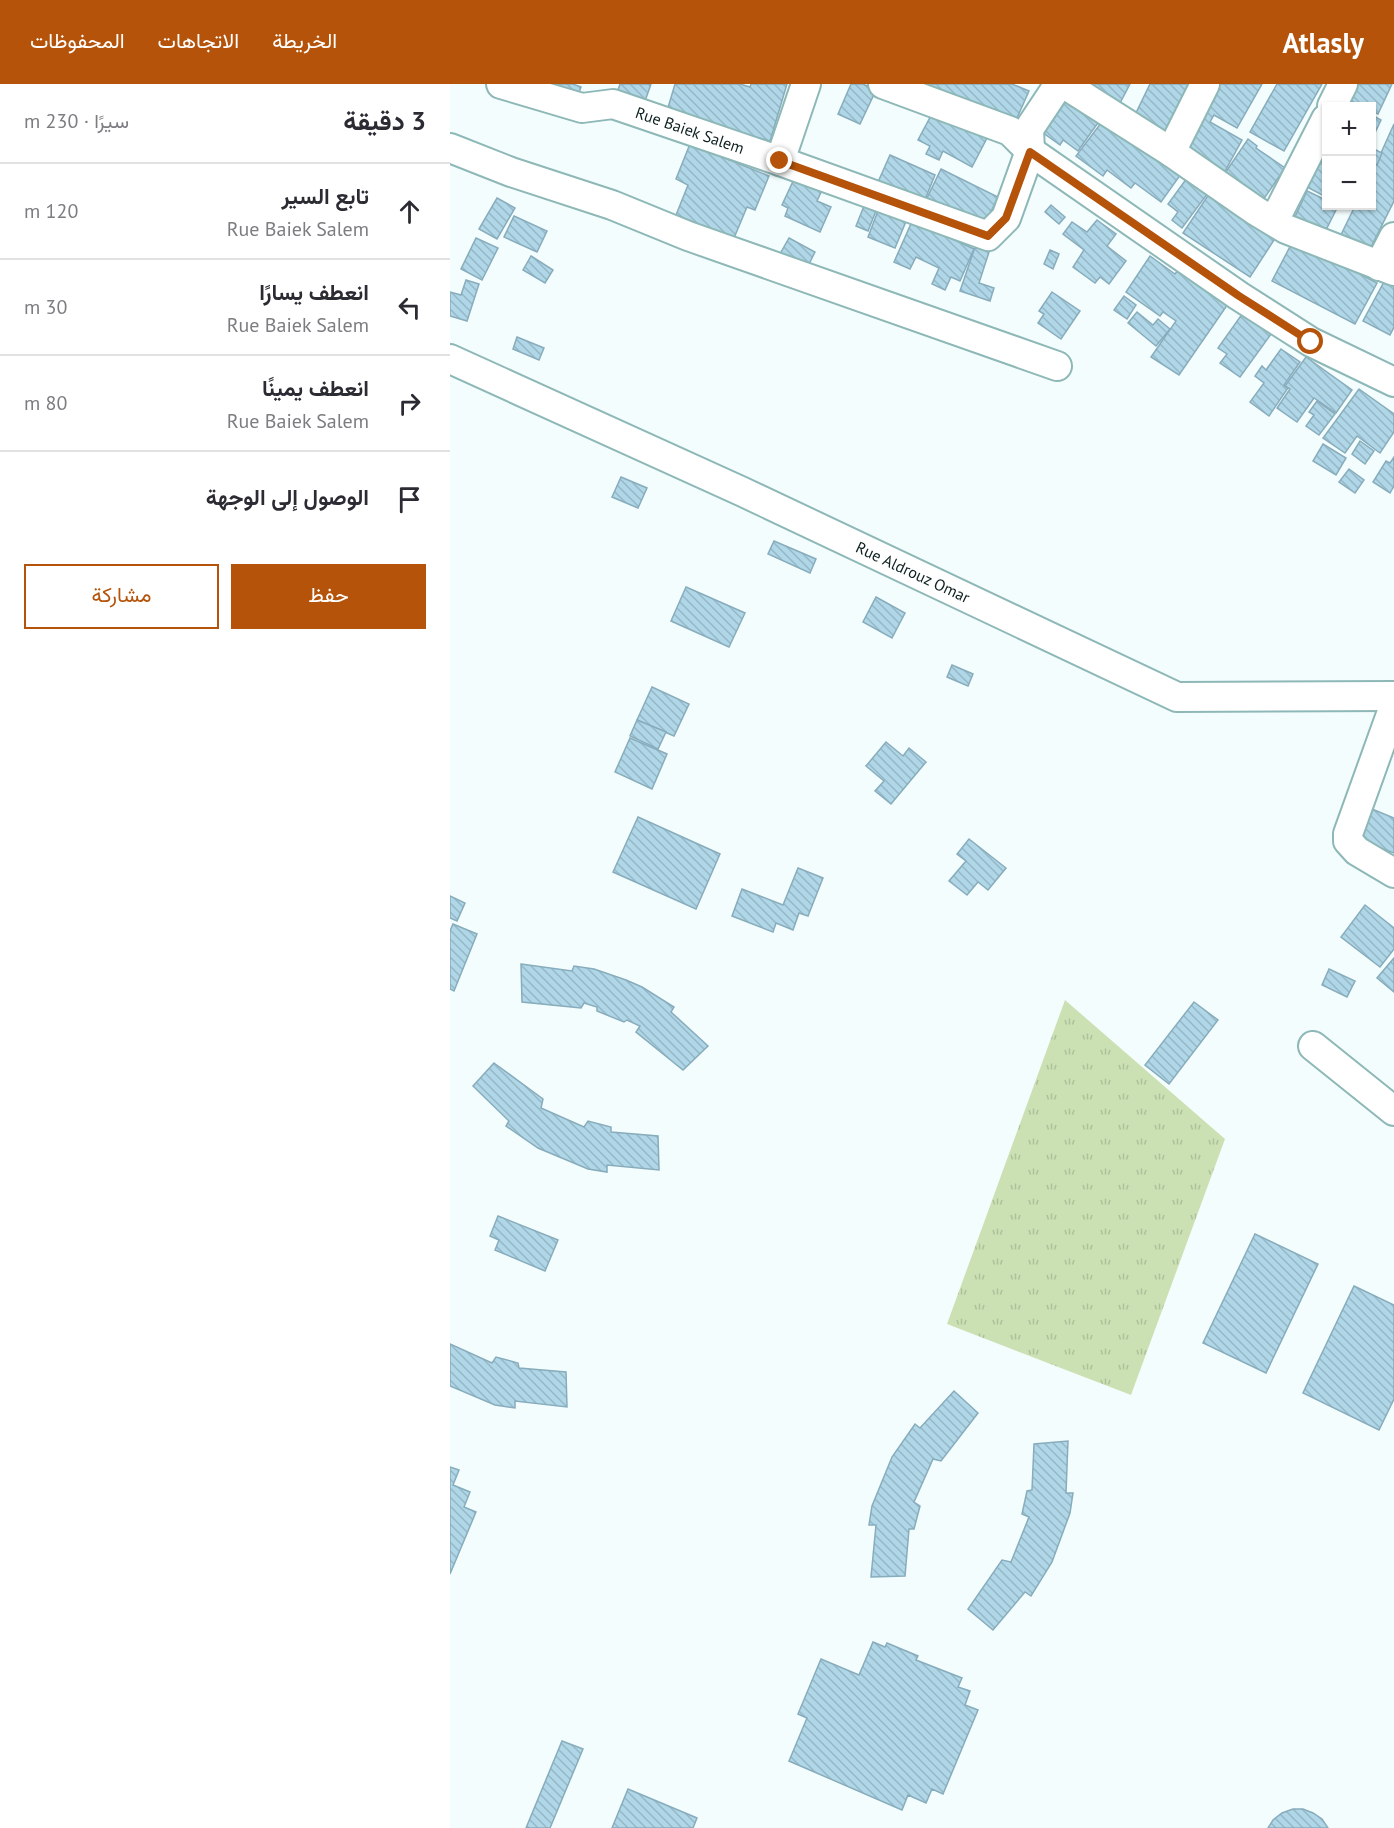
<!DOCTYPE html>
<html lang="ar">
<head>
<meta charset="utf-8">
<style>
  :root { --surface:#fff; --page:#f7f7f7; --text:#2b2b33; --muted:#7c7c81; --line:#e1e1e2; --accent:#b45309 }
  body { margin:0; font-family:"PT Sans",Vazirmatn,sans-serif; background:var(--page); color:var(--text); direction:rtl }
  .controls { position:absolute; right:18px; top:18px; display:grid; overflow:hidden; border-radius:0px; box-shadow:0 2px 4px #0004 }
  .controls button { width:54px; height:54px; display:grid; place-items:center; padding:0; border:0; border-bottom:2px solid var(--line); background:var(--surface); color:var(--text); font:30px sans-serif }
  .stop { position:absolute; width:18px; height:18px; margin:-14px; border:4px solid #b45309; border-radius:50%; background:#fff }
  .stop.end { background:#b45309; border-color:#fff; box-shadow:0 2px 6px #0008 }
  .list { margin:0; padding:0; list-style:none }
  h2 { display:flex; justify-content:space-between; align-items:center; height:78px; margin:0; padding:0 24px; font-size:26px }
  h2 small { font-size:20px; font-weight:400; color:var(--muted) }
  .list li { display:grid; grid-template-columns:39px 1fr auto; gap:18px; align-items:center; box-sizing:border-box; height:96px; padding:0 24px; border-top:2px solid var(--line) }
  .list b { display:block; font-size:22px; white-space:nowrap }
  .list p { margin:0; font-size:20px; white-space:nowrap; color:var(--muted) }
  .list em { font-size:20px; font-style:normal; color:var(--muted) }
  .actions { display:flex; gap:12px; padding:18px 24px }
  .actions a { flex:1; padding:14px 0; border:2px solid var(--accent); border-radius:0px; text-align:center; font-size:21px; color:var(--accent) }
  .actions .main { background:var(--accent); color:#fff }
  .icon { flex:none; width:33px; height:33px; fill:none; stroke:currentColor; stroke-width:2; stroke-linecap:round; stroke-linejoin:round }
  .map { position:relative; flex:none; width:944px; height:1744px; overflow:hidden; direction:ltr }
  header { display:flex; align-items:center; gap:36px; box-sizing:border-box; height:84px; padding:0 30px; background:var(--accent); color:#fff }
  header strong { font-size:28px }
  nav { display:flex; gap:33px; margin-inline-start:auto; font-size:21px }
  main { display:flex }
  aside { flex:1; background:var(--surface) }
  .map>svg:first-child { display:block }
  .grass { fill:url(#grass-tufts) }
  .building { fill:url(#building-back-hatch); stroke:#87acbc; stroke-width:1.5 }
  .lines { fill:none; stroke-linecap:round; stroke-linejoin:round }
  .minor-casing { stroke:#8db8b7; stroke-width:32 }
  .minor { stroke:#fff; stroke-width:28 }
  .route { stroke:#b45309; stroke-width:8 }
  .labels { text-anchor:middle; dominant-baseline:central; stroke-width:5; stroke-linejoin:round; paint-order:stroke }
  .street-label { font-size:16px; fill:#0f2020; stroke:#fff }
</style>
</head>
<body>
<header>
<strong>Atlasly</strong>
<nav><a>الخريطة</a><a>الاتجاهات</a><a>المحفوظات</a></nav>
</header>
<main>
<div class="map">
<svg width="944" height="1744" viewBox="0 0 944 1744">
  <defs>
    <pattern id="grass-tufts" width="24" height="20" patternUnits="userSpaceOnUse" patternTransform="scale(1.5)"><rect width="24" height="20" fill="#cbe1b3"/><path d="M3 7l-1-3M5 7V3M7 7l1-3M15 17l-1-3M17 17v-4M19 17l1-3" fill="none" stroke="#adc19a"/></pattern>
    <pattern id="building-back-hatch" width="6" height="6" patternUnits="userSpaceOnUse" patternTransform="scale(1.5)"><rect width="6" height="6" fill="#b0d7e7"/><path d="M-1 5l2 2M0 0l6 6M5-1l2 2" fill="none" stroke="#96b8c6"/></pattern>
  </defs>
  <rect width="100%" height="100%" fill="#f4fdfd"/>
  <!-- grass -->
  <polygon class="grass" points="615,916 775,1055 681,1311 497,1240"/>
  <!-- building -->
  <g class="building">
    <polygon points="100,0 123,0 131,3 127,14"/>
    <polygon points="170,0 201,0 194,20 167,9"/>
    <polygon points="225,0 290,0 300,3 301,0 337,0 320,57 217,27"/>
    <polygon points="401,0 413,0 426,6 410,40 388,30"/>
    <polygon points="469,0 562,0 579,7 564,41"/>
    <polygon points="643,0 680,0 670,19 641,4"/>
    <polygon points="700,0 743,0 718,48 685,31"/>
    <polygon points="769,0 812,0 787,44 764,31 760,38 792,56 774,89 732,65"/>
    <polygon points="827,0 872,0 834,67 800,48"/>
    <polygon points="904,0 942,0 928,30 922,27 922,22 912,22 897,15"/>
    <polygon points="610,7 650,36 628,67 613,56 610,61 585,43"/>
    <polygon points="484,26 537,54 522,83 493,67 489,76 476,70 480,62 468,56"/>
    <polygon points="922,31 931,36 922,55"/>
    <polygon points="654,35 731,90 711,118 685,99 681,104 657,86 653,92 626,72"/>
    <polygon points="944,40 944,117 917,171 888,157 905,122 922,122 922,89"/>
    <polygon points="798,55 807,62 806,64 835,84 811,119 773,92"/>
    <polygon points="240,60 319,92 305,126 297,123 284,154 226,131 238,101 226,95"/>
    <polygon points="876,60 876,113 857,103"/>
    <polygon points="922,64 932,69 927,81 922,79"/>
    <polygon points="440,71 485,91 474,118 428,98"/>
    <polygon points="491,85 548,113 534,142 477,114"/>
    <polygon points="345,93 372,106 367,117 381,123 370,148 335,132 338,124 332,121"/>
    <polygon points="737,94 758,109 732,144 722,136 728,128 718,120"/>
    <polygon points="857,107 876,116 876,122 888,122 874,150 844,135"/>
    <polygon points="759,110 826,153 800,193 733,149"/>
    <polygon points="47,114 65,124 47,155 29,145"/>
    <polygon points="601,121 615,133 609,140 595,128"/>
    <polygon points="414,122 426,127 418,147 406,142"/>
    <polygon points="429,124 457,135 445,164 418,153"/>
    <polygon points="64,132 97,147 87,168 54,153"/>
    <polygon points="464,133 504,151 502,155 524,165 510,197 501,193 495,206 482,200 489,184 466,173 460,185 444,178"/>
    <polygon points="647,136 666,150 657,162 676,177 659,200 650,193 645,199 623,183 634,166 613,150 622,138 637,148"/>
    <polygon points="26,154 48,164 32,196 11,185"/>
    <polygon points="339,154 365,168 357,184 330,170"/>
    <polygon points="844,155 927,199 905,240 822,197"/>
    <polygon points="525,163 539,168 529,199 544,204 540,217 510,207"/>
    <polygon points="600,166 609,170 603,185 594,180"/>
    <polygon points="81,172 103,186 95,199 73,186"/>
    <polygon points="700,172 725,190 728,186 778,220 729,291 701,273 726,237 713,228 710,232 676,208"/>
    <polygon points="16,196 29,200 17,237 0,232 0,208 11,211"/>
    <polygon points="935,196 944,200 944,243 940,251 913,237"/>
    <polygon points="602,208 630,227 611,255 588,239 594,230 589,227"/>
    <polygon points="674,212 686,221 677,235 664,226"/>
    <polygon points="795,226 824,246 790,293 770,279 777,270 768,264"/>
    <polygon points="687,228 703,241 708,235 720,245 706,262 678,239"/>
    <polygon points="67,253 94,264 89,276 63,265"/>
    <polygon points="831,265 850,278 834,301 838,304 819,332 800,318 814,299 805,292 812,282 816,286"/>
    <polygon points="856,273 902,306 886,329 864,314 847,338 827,324 840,305 835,302"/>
    <polygon points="909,305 944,330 944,348 930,369 907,352 895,369 873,354"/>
    <polygon points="867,317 885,330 869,351 856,342 864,331 859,328"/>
    <polygon points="910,357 924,367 915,380 902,370"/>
    <polygon points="873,360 896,374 886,391 863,377"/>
    <polygon points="944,373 944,402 940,409 923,398 936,377 940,379"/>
    <polygon points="899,385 914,396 905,409 889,398"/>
    <polygon points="171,393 197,404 188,424 162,413"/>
    <polygon points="324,457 366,475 360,489 318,470"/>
    <polygon points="236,503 295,529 279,563 221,537"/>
    <polygon points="426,513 455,529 442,554 413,538"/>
    <polygon points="502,581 523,590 518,602 497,593"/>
    <polygon points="202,603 239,620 224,652 187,636"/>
    <polygon points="187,636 216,648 208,665 180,652"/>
    <polygon points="180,654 217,670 202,705 165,688"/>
    <polygon points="436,658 453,672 459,664 476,678 441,720 425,707 434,697 416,682"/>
    <polygon points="917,723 944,734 944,769 905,754"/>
    <polygon points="188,733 270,770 246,825 163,788"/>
    <polygon points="519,755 556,784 538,806 528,798 517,811 499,797 516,777 507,770"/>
    <polygon points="348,784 373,794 358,832 349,829 343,846 326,839 323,848 282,832 292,805 333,821"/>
    <polygon points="0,812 15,819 7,837 0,834"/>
    <polygon points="915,821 944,844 944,865 930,883 891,853"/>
    <polygon points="3,840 27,850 4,907 0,905 0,847"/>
    <polygon points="944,874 944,908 927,894"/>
    <polygon points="71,880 122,887 124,882 144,885 176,896 192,903 224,923 221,928 258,962 233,986 186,948 190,942 177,936 174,938 147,927 147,923 134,919 131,924 72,918"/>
    <polygon points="879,885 905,897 897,913 872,901"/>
    <polygon points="744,918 768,936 719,1000 695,981"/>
    <polygon points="44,979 93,1015 91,1024 134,1043 138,1037 161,1043 161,1048 208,1052 209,1086 157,1081 157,1088 138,1085 88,1064 56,1042 59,1037 23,1002"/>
    <polygon points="48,1132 108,1156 95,1187 45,1166 49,1156 40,1152"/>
    <polygon points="805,1150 868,1180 816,1289 753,1259"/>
    <polygon points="904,1202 944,1221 944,1315 929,1346 853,1309"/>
    <polygon points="0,1260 42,1279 46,1273 68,1279 69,1284 116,1288 117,1323 65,1317 65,1324 45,1321 0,1302"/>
    <polygon points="504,1307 528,1329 491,1377 483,1375 464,1418 470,1422 464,1445 459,1445 455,1492 421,1493 426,1441 419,1441 422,1422 442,1373 465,1340 470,1344"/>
    <polygon points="618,1357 616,1409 623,1409 620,1429 602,1478 581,1512 575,1508 543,1546 518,1525 552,1476 561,1478 579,1433 572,1430 577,1407 582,1406 584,1360"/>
    <polygon points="0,1383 9,1386 3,1401 20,1408 14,1423 26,1428 0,1490"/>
    <polygon points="423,1558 435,1563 437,1559 468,1572 466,1576 512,1594 508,1603 520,1607 515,1621 528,1626 493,1710 482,1705 476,1719 458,1711 452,1726 339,1677 357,1634 348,1630 371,1575 409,1591"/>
    <polygon points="112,1657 133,1665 100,1744 76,1744"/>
    <polygon points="178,1705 247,1734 243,1744 162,1744"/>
    <polygon points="843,1725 853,1725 863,1729 872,1735 878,1744 818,1744 823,1736 832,1729"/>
  </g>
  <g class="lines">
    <!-- minor casing -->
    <g class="minor-casing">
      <g id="minor">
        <polyline points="51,0 132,24 163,20 330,77 538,152 556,134 580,67 789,212 861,258 944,298"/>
        <polyline points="433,0 560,47 580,67 579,45 609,0"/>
        <polyline points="614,0 721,68 806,127 836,145 944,187"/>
        <polyline points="882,22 893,0"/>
        <polyline points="0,64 61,88 162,121 238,152 607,282"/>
        <polyline points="721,68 755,0"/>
        <polyline points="330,77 356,0"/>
        <polyline points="824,137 876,35"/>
        <polyline points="929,182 944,153"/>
        <polyline points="0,275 293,408 727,613 944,612"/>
        <polyline points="944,622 898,750 898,757 907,767 944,789"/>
        <polyline points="863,962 944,1027"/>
      </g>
    </g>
    <!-- minor -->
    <use href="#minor" class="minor"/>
  </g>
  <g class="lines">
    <!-- route -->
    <polyline class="route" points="330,77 538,152 556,134 580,68 789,212 861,258"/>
  </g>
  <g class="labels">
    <!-- street labels -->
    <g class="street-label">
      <text transform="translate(240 46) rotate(19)">Rue Baiek Salem</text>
      <text transform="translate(463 488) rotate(25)">Rue Aldrouz Omar</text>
    </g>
  </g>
</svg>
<div class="controls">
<button>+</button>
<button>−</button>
</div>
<div class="stop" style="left:861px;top:258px"></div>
<div class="stop end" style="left:330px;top:77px"></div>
</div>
<aside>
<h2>3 دقيقة<small>سيرًا · 230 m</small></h2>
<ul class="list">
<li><svg class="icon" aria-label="ahead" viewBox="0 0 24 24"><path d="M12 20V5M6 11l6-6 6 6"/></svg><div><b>تابع السير</b><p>Rue Baiek Salem</p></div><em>120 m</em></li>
<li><svg class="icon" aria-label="left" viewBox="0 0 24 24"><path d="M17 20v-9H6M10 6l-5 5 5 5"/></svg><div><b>انعطف يسارًا</b><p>Rue Baiek Salem</p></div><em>30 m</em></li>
<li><svg class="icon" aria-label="right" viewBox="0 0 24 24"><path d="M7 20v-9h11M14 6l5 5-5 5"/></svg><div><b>انعطف يمينًا</b><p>Rue Baiek Salem</p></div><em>80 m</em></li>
<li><svg class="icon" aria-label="arrive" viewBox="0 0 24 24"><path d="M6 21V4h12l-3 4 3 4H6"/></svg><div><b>الوصول إلى الوجهة</b></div></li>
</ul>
<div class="actions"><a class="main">حفظ</a><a>مشاركة</a></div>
</aside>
</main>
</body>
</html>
